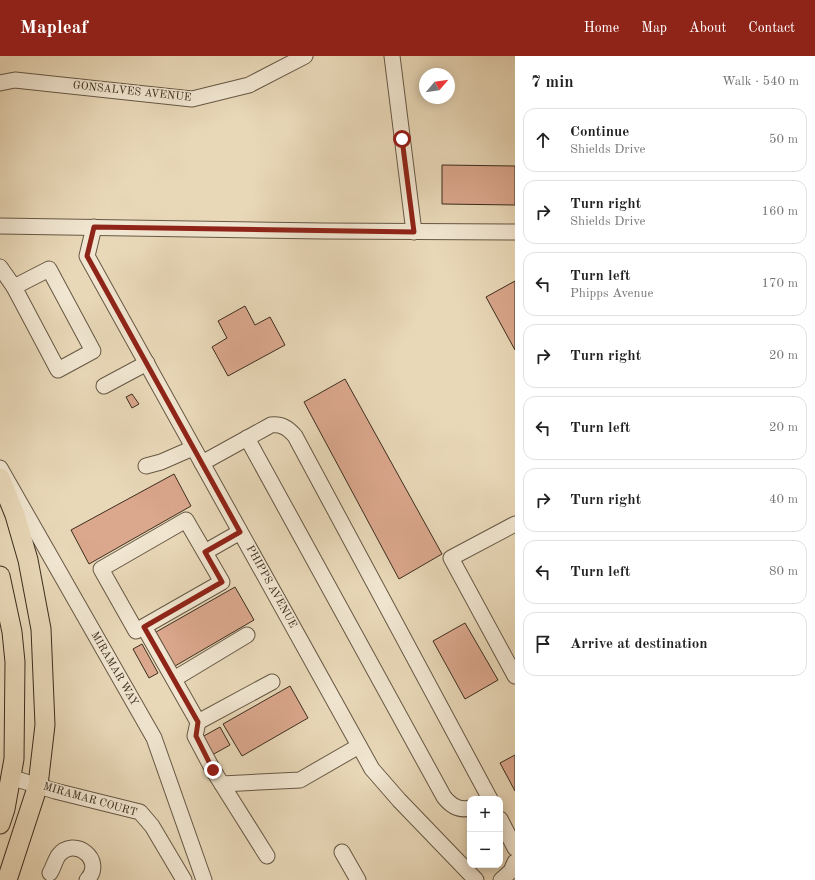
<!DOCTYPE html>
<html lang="en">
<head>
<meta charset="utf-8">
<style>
  :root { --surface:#fff; --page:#f6f6f6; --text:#222; --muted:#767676; --line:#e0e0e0; --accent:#8f2418 }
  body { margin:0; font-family:"Old Standard TT",serif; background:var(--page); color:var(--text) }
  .controls { position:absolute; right:12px; bottom:12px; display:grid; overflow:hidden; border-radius:8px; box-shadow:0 2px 10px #0003 }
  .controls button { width:36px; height:36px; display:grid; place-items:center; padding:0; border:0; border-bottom:1px solid var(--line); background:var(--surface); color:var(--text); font:20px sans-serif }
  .compass { position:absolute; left:419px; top:12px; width:36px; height:36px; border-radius:50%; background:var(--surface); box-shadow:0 2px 10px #0003; rotate:61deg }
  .stop { position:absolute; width:12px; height:12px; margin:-9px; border:3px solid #8f2418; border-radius:50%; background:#fff }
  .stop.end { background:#8f2418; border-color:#fff; box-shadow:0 1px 4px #0008 }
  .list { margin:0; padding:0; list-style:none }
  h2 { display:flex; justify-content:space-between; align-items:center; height:52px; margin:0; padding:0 16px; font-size:17px }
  h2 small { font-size:13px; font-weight:400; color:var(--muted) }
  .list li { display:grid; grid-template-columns:26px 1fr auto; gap:12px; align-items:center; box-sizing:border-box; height:64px; margin:0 8px 8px; padding:0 8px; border:1px solid var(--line); border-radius:12px }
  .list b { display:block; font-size:15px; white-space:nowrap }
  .list p { margin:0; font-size:13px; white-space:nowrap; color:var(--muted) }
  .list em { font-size:13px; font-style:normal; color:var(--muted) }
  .icon { flex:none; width:22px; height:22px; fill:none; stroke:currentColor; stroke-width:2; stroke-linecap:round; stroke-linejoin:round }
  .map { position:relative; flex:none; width:515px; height:824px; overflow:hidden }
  header { display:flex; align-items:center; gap:24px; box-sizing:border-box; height:56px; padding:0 20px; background:var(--accent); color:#fff }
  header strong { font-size:19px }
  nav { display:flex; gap:22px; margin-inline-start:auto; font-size:14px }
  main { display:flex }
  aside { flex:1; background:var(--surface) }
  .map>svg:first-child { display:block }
  .building { fill:#dba78d; stroke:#3b2e1e }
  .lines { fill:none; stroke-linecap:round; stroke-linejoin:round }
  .minor-casing { stroke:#665844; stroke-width:17 }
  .major-casing { stroke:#3b2e1e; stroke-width:21 }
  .minor { stroke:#f1e6d1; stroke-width:15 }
  .major { stroke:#e9d8b8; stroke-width:19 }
  .route { stroke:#8f2418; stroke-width:5 }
  .labels { text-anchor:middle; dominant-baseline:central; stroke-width:3; stroke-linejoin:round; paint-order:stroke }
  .street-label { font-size:11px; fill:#3b2e1e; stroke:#f1e6d1 }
</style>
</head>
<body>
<header>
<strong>Mapleaf</strong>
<nav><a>Home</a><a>Map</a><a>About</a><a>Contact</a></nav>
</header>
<main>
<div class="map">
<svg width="515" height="824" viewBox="0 0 515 824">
  <rect width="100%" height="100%" fill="#e9d8b8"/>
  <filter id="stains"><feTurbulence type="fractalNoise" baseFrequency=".005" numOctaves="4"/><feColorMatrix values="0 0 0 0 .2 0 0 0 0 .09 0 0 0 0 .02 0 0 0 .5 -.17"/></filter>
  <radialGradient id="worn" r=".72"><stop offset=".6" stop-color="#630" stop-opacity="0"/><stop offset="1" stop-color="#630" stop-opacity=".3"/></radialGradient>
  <!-- building -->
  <g class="building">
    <polygon points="442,109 515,110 515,149 442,148"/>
    <polygon points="515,225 515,294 486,241"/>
    <polygon points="245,250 255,269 270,261 285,289 228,320 212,291 227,282 218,265"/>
    <polygon points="345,323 442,498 399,523 304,346"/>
    <polygon points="132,338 139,348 132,352 126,341"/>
    <polygon points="174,418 191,450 89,508 71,474"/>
    <polygon points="235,531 254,564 175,610 156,576"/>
    <polygon points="465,567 498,624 465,643 433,585"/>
    <polygon points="142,588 158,617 149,622 133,593"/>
    <polygon points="290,630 308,662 242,700 223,668"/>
    <polygon points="220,671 230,689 212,699 202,681"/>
    <polygon points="515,699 515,735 500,707"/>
  </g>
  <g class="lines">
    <!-- minor casing -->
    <g class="minor-casing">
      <g id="minor">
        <polyline points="392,0 414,176"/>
        <polyline points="0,27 15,24 192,43 249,29 305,0"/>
        <polyline points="0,170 323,175 515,176"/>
        <polyline points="94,171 87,200 372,713 399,744 476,824"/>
        <polyline points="0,211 14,231"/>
        <polygon points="49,213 93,295 58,314 14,231"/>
        <polyline points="104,330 147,307"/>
        <path d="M 247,382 L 444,741 C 451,750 459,755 470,752"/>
        <path d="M 202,407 L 271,369 C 282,368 288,372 295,380 L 490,743"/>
        <polyline points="146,410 161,406 193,392"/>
        <polyline points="0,412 154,682 204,824"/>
        <polygon points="186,464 222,526 136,575 101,513"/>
        <polyline points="515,468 451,502 515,620"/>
        <polyline points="205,496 240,476"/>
        <polyline points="144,571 198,666 195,680 213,714 267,800"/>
        <polyline points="174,623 247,579"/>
        <polyline points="198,666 272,626"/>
        <polyline points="10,721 55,735 140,756 152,770 184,824"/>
        <polyline points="222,728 300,724 359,690"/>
        <polyline points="500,763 515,792"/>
        <polyline points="342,796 358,824"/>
        <path d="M 50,817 C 53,812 55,805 58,800 C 74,779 106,804 87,824"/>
        <polyline points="501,824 511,815 515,806"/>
      </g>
    </g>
    <!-- major casing -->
    <g class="major-casing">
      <g id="major">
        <polyline points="0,422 15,459 28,504 41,573 45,669 38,729 7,824"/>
        <polyline points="0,520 12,576 15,606 14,703 5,753 0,768"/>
      </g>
    </g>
    <!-- minor -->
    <use href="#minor" class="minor"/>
    <!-- major -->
    <use href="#major" class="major"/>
  </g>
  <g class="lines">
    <!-- route -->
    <polyline class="route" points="213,714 196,680 198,666 144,571 222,526 205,496 240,476 87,200 94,171 414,176 402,83"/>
  </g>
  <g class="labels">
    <!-- street labels -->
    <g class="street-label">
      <text transform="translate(132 36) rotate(6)">GONSALVES AVENUE</text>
      <text transform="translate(271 531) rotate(61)">PHIPPS AVENUE</text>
      <text transform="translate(114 613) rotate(60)">MIRAMAR WAY</text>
      <text transform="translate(90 744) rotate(16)">MIRAMAR COURT</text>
    </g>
  </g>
  <rect width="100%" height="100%" filter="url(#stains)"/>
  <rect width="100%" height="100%" fill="url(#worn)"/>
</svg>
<div class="controls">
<button>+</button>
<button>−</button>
</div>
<svg class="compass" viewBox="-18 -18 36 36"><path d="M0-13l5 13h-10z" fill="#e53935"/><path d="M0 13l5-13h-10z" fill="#767676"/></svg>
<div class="stop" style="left:402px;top:83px"></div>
<div class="stop end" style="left:213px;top:714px"></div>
</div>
<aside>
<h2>7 min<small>Walk · 540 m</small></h2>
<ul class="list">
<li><svg class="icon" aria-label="ahead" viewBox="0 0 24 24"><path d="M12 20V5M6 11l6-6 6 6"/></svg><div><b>Continue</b><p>Shields Drive</p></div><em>50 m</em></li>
<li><svg class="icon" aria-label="right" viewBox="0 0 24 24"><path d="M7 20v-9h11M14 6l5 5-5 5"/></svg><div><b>Turn right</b><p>Shields Drive</p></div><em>160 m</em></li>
<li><svg class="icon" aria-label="left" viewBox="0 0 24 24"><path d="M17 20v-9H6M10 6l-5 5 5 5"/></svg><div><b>Turn left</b><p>Phipps Avenue</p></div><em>170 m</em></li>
<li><svg class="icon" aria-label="right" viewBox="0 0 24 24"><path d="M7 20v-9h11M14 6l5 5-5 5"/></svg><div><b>Turn right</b></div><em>20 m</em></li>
<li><svg class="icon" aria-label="left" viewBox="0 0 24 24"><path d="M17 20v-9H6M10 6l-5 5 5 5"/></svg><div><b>Turn left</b></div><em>20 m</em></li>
<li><svg class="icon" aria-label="right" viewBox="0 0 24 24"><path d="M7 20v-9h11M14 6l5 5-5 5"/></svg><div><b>Turn right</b></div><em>40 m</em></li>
<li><svg class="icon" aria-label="left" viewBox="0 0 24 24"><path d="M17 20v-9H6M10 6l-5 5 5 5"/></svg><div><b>Turn left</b></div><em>80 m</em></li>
<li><svg class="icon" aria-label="arrive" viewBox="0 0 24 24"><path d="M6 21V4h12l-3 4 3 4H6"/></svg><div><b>Arrive at destination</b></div></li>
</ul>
</aside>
</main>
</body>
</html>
